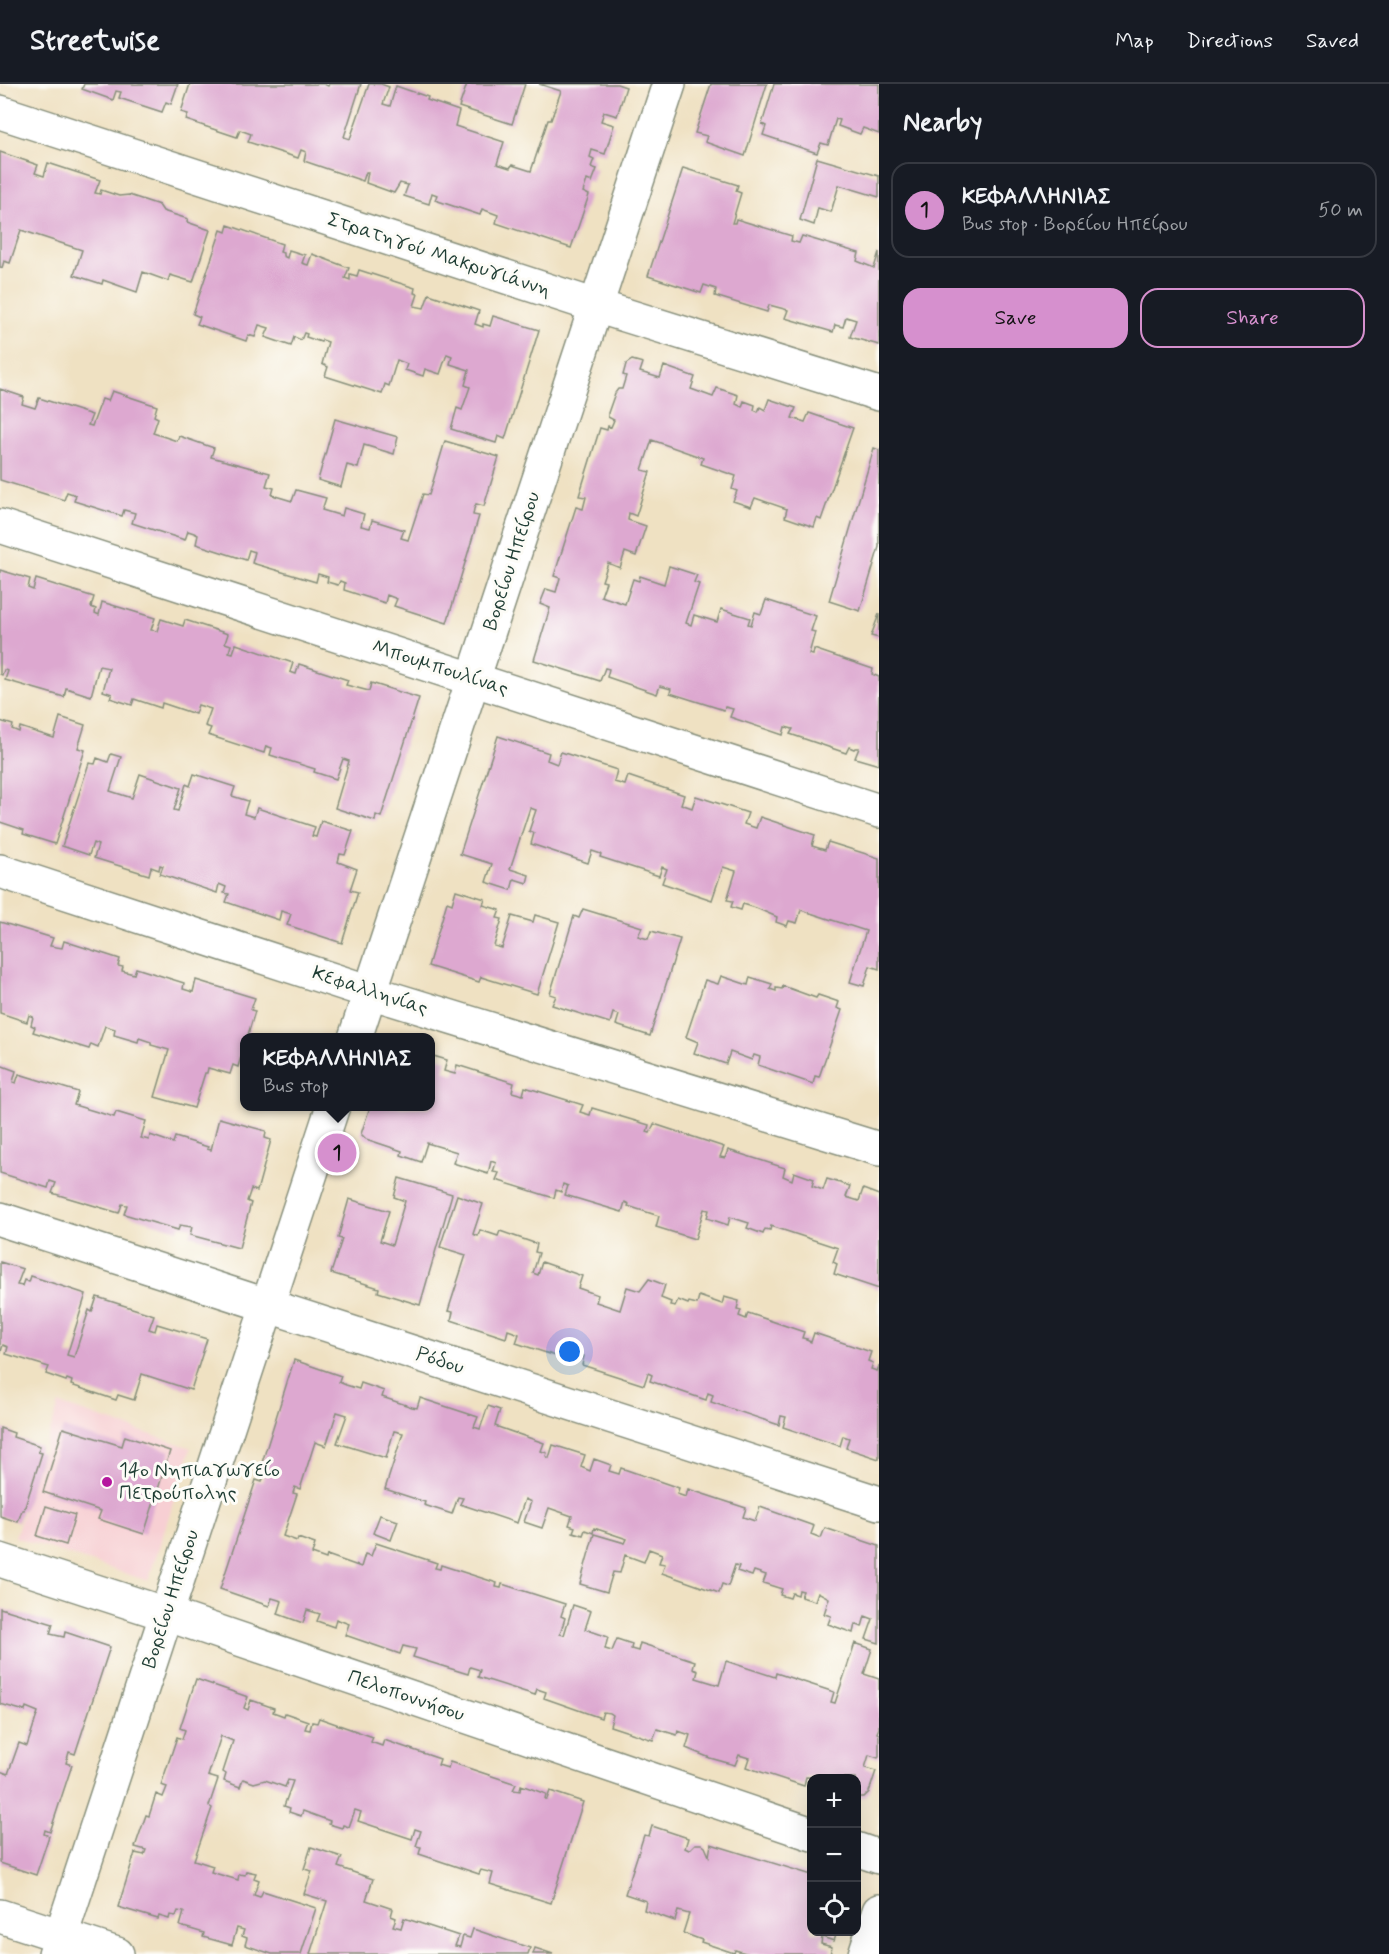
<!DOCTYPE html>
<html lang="en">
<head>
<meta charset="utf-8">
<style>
  :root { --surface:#171b24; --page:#242831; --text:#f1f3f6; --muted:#9ea1a6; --line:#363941; --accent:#d690ce }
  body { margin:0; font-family:Mynerve,sans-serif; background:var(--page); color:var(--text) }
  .controls { position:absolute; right:18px; bottom:18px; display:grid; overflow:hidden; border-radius:12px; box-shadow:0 6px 24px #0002 }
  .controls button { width:54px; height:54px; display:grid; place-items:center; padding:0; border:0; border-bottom:2px solid var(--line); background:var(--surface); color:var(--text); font:30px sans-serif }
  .you { position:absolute; left:570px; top:1268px; width:21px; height:21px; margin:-15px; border:4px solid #fff; border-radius:50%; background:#1a73e8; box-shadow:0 0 0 9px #1a73e833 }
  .badge { display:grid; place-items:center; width:39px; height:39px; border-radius:50%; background:var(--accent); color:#111; font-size:20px; font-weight:700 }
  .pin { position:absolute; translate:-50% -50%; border:3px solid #fff; box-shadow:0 2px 6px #0006 }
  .popup { position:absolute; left:240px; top:949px; width:195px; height:78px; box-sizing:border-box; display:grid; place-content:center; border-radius:12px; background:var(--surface); filter:drop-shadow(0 2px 4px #0005); font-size:20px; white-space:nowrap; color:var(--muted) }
  .popup b { font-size:22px; color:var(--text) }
  .popup::after { content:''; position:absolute; left:50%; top:100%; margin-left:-12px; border:12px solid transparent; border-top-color:var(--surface) }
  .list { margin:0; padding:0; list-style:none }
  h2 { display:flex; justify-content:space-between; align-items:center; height:78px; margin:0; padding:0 24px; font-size:26px }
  h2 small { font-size:20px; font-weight:400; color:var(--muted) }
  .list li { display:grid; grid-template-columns:39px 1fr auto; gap:18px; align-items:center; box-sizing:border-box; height:96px; margin:0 12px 12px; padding:0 12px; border:2px solid var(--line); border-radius:18px }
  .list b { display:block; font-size:22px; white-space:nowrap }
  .list p { margin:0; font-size:20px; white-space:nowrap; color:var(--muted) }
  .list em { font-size:20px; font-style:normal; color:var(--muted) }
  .actions { display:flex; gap:12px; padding:18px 24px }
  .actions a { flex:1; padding:14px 0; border:2px solid var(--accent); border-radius:18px; text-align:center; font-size:21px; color:var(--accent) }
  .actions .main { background:var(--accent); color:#111 }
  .icon { flex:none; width:33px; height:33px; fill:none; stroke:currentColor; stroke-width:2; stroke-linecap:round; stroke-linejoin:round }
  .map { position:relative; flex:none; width:879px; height:1870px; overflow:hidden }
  header { display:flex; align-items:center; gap:36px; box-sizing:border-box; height:84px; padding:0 30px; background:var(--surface); border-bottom:2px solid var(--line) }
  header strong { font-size:28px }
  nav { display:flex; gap:33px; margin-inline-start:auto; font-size:21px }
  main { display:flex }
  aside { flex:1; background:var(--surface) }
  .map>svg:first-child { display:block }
  .built { fill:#f7cfd3 }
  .building { fill:#dda8d0 }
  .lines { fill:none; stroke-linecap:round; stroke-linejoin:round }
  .minor-casing { stroke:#878f7b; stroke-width:36 }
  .minor { stroke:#fff; stroke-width:33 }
  .poi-dot { fill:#b5179e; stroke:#fdfcf7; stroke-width:2 }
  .labels { text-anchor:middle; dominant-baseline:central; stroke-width:6; stroke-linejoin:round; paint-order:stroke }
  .street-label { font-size:20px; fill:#1f3d34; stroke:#fdfcf7 }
  .poi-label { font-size:20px; fill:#1f3d34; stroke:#fdfcf7; text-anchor:start }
</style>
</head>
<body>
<header>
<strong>Streetwise</strong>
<nav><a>Map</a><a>Directions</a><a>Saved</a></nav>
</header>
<main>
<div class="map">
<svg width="879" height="1870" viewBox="0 0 879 1870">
  <rect width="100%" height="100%" fill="#fdfcf7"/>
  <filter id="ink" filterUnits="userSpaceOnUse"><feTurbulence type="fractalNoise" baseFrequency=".0167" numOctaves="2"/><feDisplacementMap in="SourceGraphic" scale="12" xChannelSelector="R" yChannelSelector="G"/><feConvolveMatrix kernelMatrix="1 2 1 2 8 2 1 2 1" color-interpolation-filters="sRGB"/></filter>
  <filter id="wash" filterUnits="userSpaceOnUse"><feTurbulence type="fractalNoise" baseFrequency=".008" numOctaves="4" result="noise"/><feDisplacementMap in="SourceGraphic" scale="24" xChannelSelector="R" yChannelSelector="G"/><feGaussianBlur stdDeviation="1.35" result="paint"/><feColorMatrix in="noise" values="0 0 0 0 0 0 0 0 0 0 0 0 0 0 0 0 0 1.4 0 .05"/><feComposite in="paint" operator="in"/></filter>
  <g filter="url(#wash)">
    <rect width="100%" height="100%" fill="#efe1c2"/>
    <!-- built -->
    <polygon class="built" points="59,1320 191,1364 148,1497 15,1453"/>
    <g id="blocks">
      <!-- building -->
      <g class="building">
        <polygon points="84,0 178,0 171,20 166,18 162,28 119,14 121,8 116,7 113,16 82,5"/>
        <polygon points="190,0 324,0 328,2 329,0 361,0 344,53 350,55 369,0 381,0 389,3 383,20 390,22 396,2 428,13 427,16 459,27 455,42 504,58 497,80 510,84 512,81 531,87 548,36 551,36 561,7 539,0 617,0 626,3 617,32 604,28 601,37 614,41 605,70 592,66 590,73 594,75 591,83 597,85 592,98 587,96 583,108 589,111 571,164 496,139 498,131 482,125 480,131 435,116 437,111 432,109 429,120 404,112 408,101 400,99 394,109 366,99 368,88 366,88 363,97 304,77 306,68 301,66 298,74 248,58 251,50 240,46 237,53 186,36 188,30 181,28"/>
        <polygon points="467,0 525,0 512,40 459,23"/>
        <polygon points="711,0 767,0 745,72 705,58 707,52 695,49"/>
        <polygon points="774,0 879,0 879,50 863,44 860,50 838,42 840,36 836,35 828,61 821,59 817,69 763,51 766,42 762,40"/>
        <polygon points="0,68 38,81 35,89 44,92 48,79 100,96 95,109 100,110 101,106 119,112 129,111 159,121 163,127 188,135 187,138 210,146 193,198 170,191 168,197 143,188 137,208 103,196 102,200 74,191 82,166 21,146 10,179 4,177 2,184 0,183"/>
        <polygon points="817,74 879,92 879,113 839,101 831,128 818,124 814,141 800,136"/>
        <polygon points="683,84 738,101 736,107 741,109 732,139 735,139 736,135 792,152 791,157 799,159 802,152 859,169 857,177 874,184 879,168 879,261 850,253 856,236 846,233 843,243 835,241 833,248 785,234 788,226 769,221 767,228 715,212 716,205 704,201 701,209 648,192"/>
        <polygon points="228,141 282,160 280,168 283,169 283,172 287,174 289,166 305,171 302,179 308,181 312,170 349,184 345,194 350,196 350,190 357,192 359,186 415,204 414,209 418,210 414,222 424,224 429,210 479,227 475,240 483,243 483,240 490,242 493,232 539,246 505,355 498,352 496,359 451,345 457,324 462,326 470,303 465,301 469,286 450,280 452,272 447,270 440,290 425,285 423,292 405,286 407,280 397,276 389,302 385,300 382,310 325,292 328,283 322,280 328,258 322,256 321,258 306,253 307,250 304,249 301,256 294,253 291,262 265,253 269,244 259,241 255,253 248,251 246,257 197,240 200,233 193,230 221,146 226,148"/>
        <polygon points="632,276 643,279 640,288 660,294 664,282 695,293 691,305 713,313 717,304 738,311 736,320 742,323 744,317 755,321 754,326 758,328 760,323 765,326 769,315 796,324 792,334 805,338 809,329 853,344 821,436 817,434 814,443 785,433 787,425 755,414 751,423 733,417 737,407 732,405 736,392 701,380 703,374 652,356 642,386 650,388 636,432 629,429 628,436 646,442 636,472 625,468 620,484 608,479 602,497 606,498 601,512 625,520 633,495 639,497 640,492 664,500 669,482 697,491 694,498 699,500 686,539 691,541 694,531 717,538 721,525 750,534 748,540 751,541 755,528 761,530 766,516 816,532 811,547 815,548 809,570 813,571 814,565 873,585 872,590 879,593 879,681 855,674 859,664 855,664 854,665 849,663 846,669 790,650 793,645 785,643 783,651 730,633 733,625 725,623 724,626 670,609 671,605 660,602 657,610 607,593 609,585 605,584 600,597 534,576 550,524 540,520 546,505 556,508 560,494 554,492 576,423 583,425 586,413 579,412 600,344 607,346 608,342 611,343 614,336 608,333 608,329 615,309 618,305 622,305 626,292 623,291 626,280"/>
        <polygon points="0,305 24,313 22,320 35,324 39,314 92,331 88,341 92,342 102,315 108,317 112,307 157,322 154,332 158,334 153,349 177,357 179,352 214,364 211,373 270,389 266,402 274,404 272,411 292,417 296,406 326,414 322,426 342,432 344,424 364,430 361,442 370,444 372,436 404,446 401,454 408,456 423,410 429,411 445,357 499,373 484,422 476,420 474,425 473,431 479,432 447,539 394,522 397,515 387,511 385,519 344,506 345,499 340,497 338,501 327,498 328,493 318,490 316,498 252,479 255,468 249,466 246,476 196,460 198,451 194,449 188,447 185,456 132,439 135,429 124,426 122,432 74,417 76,411 67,408 64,416 0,396"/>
        <polygon points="335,335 398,353 394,370 364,361 358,384 347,381 341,403 318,396"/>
        <polygon points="874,364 879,366 879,463 860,527 829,517"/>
        <polygon points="0,486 30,495 28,504 33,506 36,495 94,513 91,523 96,525 95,529 99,531 102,518 155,534 151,546 157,547 161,535 183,542 185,536 228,550 225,559 231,561 229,568 233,569 236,560 293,579 290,588 296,590 299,580 348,596 346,601 369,607 371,599 419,614 381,733 376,731 375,737 335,724 349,677 343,675 336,695 314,688 315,685 270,671 272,664 266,662 264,669 208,651 211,644 205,642 211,625 198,621 195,630 162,619 161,624 134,615 132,621 110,614 112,610 103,607 109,584 99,582 91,612 66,604 64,613 5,596 8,587 4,586 2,591 0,590"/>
        <polygon points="879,530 879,554 871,552"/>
        <polygon points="60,633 85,641 78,664 85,666 55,760 23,750 24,746 0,738 0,637 13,641 12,645 19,648 20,643 54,654"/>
        <polygon points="498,652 549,669 547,676 557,680 561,668 617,686 614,698 625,701 628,692 684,711 681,720 692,724 696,712 748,729 744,740 756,744 760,733 815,751 812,762 825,766 828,758 879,774 879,885 870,882 864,902 850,898 866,847 801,826 797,839 789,837 787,842 776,838 777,833 756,824 743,820 741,826 731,823 733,817 727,816 736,787 723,783 712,816 662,799 667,785 662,783 659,792 600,773 601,770 592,767 588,779 531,760 534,749 529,747 536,726 530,724 510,785 529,791 527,799 514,795 511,806 486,798 492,780 460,770"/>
        <polygon points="111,670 121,673 110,707 132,714 140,690 181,704 174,726 178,727 186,700 190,702 194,690 235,703 232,712 248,717 244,730 254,733 257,724 315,743 312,752 316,753 321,737 353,747 345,771 340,770 338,778 357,785 350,806 358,808 342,859 287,841 291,830 281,827 279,836 226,818 229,810 224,809 226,803 219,800 217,809 160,790 163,782 160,781 159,786 151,783 149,791 94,774 98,761 93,759 89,771 62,762 89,679 95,680 97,674 108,678"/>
        <polygon points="456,806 485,815 483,821 500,826 497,834 502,835 494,862 502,864 512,832 533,838 535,831 559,838 537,910 481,893 479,898 428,882 447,818 452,820"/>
        <polygon points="583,825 642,843 638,852 648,855 651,847 680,855 650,952 616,941 619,931 613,929 610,939 552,921 556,912 550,910 574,832 579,834"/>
        <polygon points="0,838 53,854 50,862 62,864 64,857 120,875 118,882 123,883 122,887 134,890 136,884 184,899 183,905 193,908 196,896 255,914 251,926 255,927 247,954 244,954 244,963 238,983 233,981 230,990 208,984 207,989 205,989 194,1024 155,1013 169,966 151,961 151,958 139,954 138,958 114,951 115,945 105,942 98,963 91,960 89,965 33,948 35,943 31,941 33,933 29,931 27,938 0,929"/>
        <polygon points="721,892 748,901 750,893 772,900 770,905 776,907 776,904 782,905 783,902 816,914 818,911 839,918 837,924 842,926 819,993 815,992 813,1000 758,981 760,973 754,971 752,976 730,968 726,980 694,969 698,958 686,953 705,896 718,900"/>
        <polygon points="430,971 447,976 444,987 455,990 457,981 514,999 512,1008 523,1011 525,1003 583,1021 580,1028 590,1031 592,1024 649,1041 647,1048 650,1049 654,1040 724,1063 720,1073 725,1074 728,1066 785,1084 783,1092 792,1096 794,1088 814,1095 812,1102 823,1106 827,1095 850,1102 846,1113 859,1117 863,1105 879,1111 879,1205 834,1190 837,1180 833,1178 838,1164 771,1142 770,1146 765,1145 763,1150 747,1144 749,1139 730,1133 728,1141 707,1134 709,1126 704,1125 695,1155 656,1143 659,1132 628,1122 629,1120 625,1118 622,1128 565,1111 568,1102 563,1100 561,1108 556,1106 554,1114 496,1096 499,1089 493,1088 496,1079 491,1077 488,1090 453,1079 457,1068 427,1059 421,1078 401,1071 402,1067 366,1055 361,1050 370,1023 430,1023"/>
        <polygon points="0,981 16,987 13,998 16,999 19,990 78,1008 74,1021 114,1033 116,1028 146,1037 141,1054 149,1056 150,1051 173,1059 175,1053 208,1063 207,1065 211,1066 219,1034 266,1047 265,1054 271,1056 257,1107 251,1105 247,1117 251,1119 239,1164 190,1151 192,1143 180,1141 178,1146 124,1130 127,1121 122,1120 119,1129 52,1109 56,1099 50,1097 48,1104 0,1089"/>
        <polygon points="399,1094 452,1110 420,1221 378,1208 379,1204 331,1189 342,1155 338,1154 349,1115 389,1127 380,1157 392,1161 405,1117 394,1113"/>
        <polygon points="457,1111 483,1120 473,1150 478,1152 480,1146 498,1152 500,1147 537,1160 535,1168 539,1169 533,1189 538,1191 542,1178 582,1192 578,1204 598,1211 596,1218 620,1226 627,1203 640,1207 649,1195 665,1201 661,1214 671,1218 670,1221 675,1222 678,1216 688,1220 689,1218 697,1220 699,1212 722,1220 724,1213 739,1217 737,1225 741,1226 739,1232 746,1235 748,1229 804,1248 802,1254 807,1255 806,1256 811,1258 814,1249 871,1268 868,1277 873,1279 871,1285 877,1287 879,1282 879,1375 846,1364 849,1354 843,1352 840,1362 783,1343 786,1333 781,1332 779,1341 711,1318 713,1311 708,1309 706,1316 650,1297 652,1291 648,1289 644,1301 582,1281 584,1272 574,1268 571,1277 516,1259 519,1250 508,1246 506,1254 451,1236 453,1228 448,1227 466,1171 440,1163"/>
        <polygon points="0,1178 23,1185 17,1201 22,1202 24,1196 29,1198 31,1192 86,1210 67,1271 74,1273 89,1226 92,1228 97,1213 154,1231 149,1245 155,1247 157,1240 207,1255 191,1306 142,1290 134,1316 118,1311 116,1316 71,1301 72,1297 67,1295 66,1297 46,1290 49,1283 6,1270 8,1263 3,1261 0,1271"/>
        <polygon points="294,1276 341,1292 339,1298 346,1301 359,1305 361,1299 384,1307 382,1313 412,1323 417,1324 420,1314 478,1333 474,1343 480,1345 488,1322 500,1326 495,1342 544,1359 541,1367 547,1369 546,1372 549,1374 553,1361 585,1371 581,1383 590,1387 594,1375 611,1381 609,1387 619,1390 621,1384 679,1404 677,1410 686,1413 688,1405 746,1424 743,1433 755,1437 760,1423 814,1442 811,1450 821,1454 825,1444 879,1462 879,1559 866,1555 873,1535 865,1532 862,1543 855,1540 853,1549 828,1540 831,1532 824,1530 829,1514 818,1508 815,1517 801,1513 803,1507 799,1506 798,1511 792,1509 790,1514 780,1511 782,1505 763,1499 766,1491 754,1487 752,1492 737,1487 739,1482 735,1481 728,1502 722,1500 719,1509 662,1489 665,1480 659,1479 662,1470 649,1465 644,1478 625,1471 620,1489 613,1488 607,1508 580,1500 594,1450 625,1459 627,1455 594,1444 593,1449 585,1446 583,1451 573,1448 575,1443 569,1441 572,1432 549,1424 542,1444 524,1438 531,1418 525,1415 517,1439 460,1420 463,1414 458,1413 452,1430 424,1421 425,1418 385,1405 403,1349 394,1347 386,1374 337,1359 347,1331 337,1328 326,1362 315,1358 300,1405 295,1403 293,1409 297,1410 283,1452 297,1457 298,1454 315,1460 312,1470 326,1475 327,1471 361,1483 365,1470 371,1472 376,1459 437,1479 435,1484 440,1485 441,1481 497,1499 496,1503 501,1504 502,1500 565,1520 561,1532 565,1534 560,1550 564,1551 573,1521 591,1527 585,1545 608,1553 605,1565 612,1567 617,1555 632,1560 631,1565 638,1567 640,1559 695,1577 693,1585 698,1587 696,1594 719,1601 726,1577 775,1593 776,1589 834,1608 831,1618 835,1619 855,1559 872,1565 864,1590 879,1595 879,1644 877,1649 879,1650 879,1673 878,1674 869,1671 865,1684 876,1687 869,1708 864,1713 856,1713 856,1694 806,1693 804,1702 746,1683 749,1674 739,1671 735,1681 710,1674 686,1664 690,1651 678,1647 677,1651 657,1645 653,1656 610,1642 613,1631 610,1629 603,1628 601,1634 544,1614 546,1608 537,1605 535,1611 478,1593 480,1586 470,1583 468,1590 413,1573 416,1565 403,1562 400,1570 345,1551 349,1540 336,1535 334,1543 317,1537 320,1530 307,1526 303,1539 278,1530 282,1517 272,1514 269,1522 220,1505 256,1396 262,1398 265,1387 260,1385"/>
        <polygon points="0,1344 14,1349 13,1353 40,1362 38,1368 42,1369 24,1426 22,1426 18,1438 0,1432"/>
        <polygon points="63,1344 122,1362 125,1352 170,1367 144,1450 98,1435 101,1427 43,1408"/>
        <polygon points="46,1422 75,1431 66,1461 37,1452"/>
        <polygon points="380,1431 398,1437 391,1456 373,1449"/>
        <polygon points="0,1524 53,1540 50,1550 64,1553 65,1548 110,1563 75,1670 69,1668 66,1679 72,1681 50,1748 45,1746 44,1750 49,1752 36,1791 0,1779 0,1687 8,1690 19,1659 27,1662 38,1628 26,1623 25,1627 0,1620"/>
        <polygon points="196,1595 248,1613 244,1624 248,1626 251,1616 274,1624 273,1628 284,1632 285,1629 308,1637 305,1645 310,1646 312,1638 317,1639 319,1634 373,1653 371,1658 382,1662 384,1656 440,1675 438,1681 448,1684 450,1678 516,1700 513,1706 520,1707 521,1701 546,1710 545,1715 547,1715 550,1707 583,1718 551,1819 490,1800 493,1789 481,1786 479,1790 419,1770 421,1763 416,1762 421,1747 415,1745 412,1755 358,1737 361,1728 355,1726 349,1743 343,1741 342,1744 329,1740 330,1737 303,1727 301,1732 289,1728 290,1724 284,1722 293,1697 288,1696 285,1703 265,1696 254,1699 243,1695 240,1703 224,1697 226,1690 223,1688 233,1657 221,1652 208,1692 218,1695 209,1722 212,1724 194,1776 213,1782 211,1788 238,1796 239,1790 245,1791 246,1787 256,1789 254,1794 259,1796 254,1811 260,1813 263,1807 316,1824 301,1870 272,1870 245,1861 247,1854 242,1852 244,1846 237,1844 232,1861 203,1853 204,1849 180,1842 184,1828 178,1827 176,1832 170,1831 169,1835 159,1832 158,1835 118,1823 135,1769 144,1771 146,1766 135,1763 146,1731 149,1732 156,1710 163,1713 167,1703 161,1701 177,1653 182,1655 185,1646 180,1644"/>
        <polygon points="652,1742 688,1754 685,1764 689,1766 695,1760 701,1760 705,1763 709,1772 711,1760 812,1791 812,1848 837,1848 834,1857 822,1853 821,1860 832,1863 830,1870 749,1870 735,1866 734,1869 701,1858 702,1856 683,1849 689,1830 678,1827 675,1837 644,1826 646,1817 625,1810 644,1751 649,1752"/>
        <polygon points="311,1763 342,1773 338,1783 373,1795 366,1816 393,1825 391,1832 396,1834 393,1842 401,1844 404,1834 459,1852 455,1862 460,1863 463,1852 470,1854 473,1845 530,1864 528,1870 310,1870 327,1817 304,1810 312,1787 304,1785"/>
        <polygon points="535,1864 553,1870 533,1870"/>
      </g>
    </g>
  </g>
  <g filter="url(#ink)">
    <use href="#blocks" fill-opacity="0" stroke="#878f7b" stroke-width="1.5"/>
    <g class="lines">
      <!-- minor casing -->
      <g class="minor-casing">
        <g id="minor">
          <polyline points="0,28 596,222 879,310"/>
          <polyline points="0,442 879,727"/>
          <polyline points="0,787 370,908 879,1065"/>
          <polyline points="355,954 669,0"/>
          <polyline points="0,1135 879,1419"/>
          <polyline points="0,1476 166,1530 812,1750"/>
          <polyline points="856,1765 879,1773"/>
          <polyline points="0,1832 117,1870"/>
          <polyline points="55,1870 333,1022"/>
          <polyline points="865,1870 879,1827"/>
        </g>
      </g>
      <!-- minor -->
      <use href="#minor" class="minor"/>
    </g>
  </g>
  <!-- markers -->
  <circle class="poi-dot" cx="107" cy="1398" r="6"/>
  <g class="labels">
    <!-- street labels -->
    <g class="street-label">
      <text transform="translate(439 171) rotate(18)">Στρατηγού Μακρυγιάννη</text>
      <text transform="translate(512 477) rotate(-72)">Βορείου Ηπείρου</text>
      <text transform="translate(440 584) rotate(18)">Μπουμπουλίνας</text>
      <text transform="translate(370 907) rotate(18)">Κεφαλληνίας</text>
      <text transform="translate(440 1277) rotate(18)">Ρόδου</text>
      <text transform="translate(171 1515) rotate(-72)">Βορείου Ηπείρου</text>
      <text transform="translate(406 1612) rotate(19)">Πελοποννήσου</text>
    </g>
    <!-- poi labels -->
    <g class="poi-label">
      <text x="119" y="1386">14ο Νηπιαγωγείο<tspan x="119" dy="23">Πετρούπολης</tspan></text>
    </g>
  </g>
</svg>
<div class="controls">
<button>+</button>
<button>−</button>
<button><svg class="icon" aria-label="locate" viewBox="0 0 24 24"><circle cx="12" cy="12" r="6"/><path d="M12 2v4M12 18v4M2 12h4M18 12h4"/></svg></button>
</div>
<div class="you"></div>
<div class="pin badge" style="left:337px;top:1069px">1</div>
<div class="popup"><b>ΚΕΦΑΛΛΗΝΙΑΣ</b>Bus stop</div>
</div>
<aside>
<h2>Nearby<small></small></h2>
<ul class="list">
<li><span class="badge">1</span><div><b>ΚΕΦΑΛΛΗΝΙΑΣ</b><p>Bus stop · Βορείου Ηπείρου</p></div><em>50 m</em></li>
</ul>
<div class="actions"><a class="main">Save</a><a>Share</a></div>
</aside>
</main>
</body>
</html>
